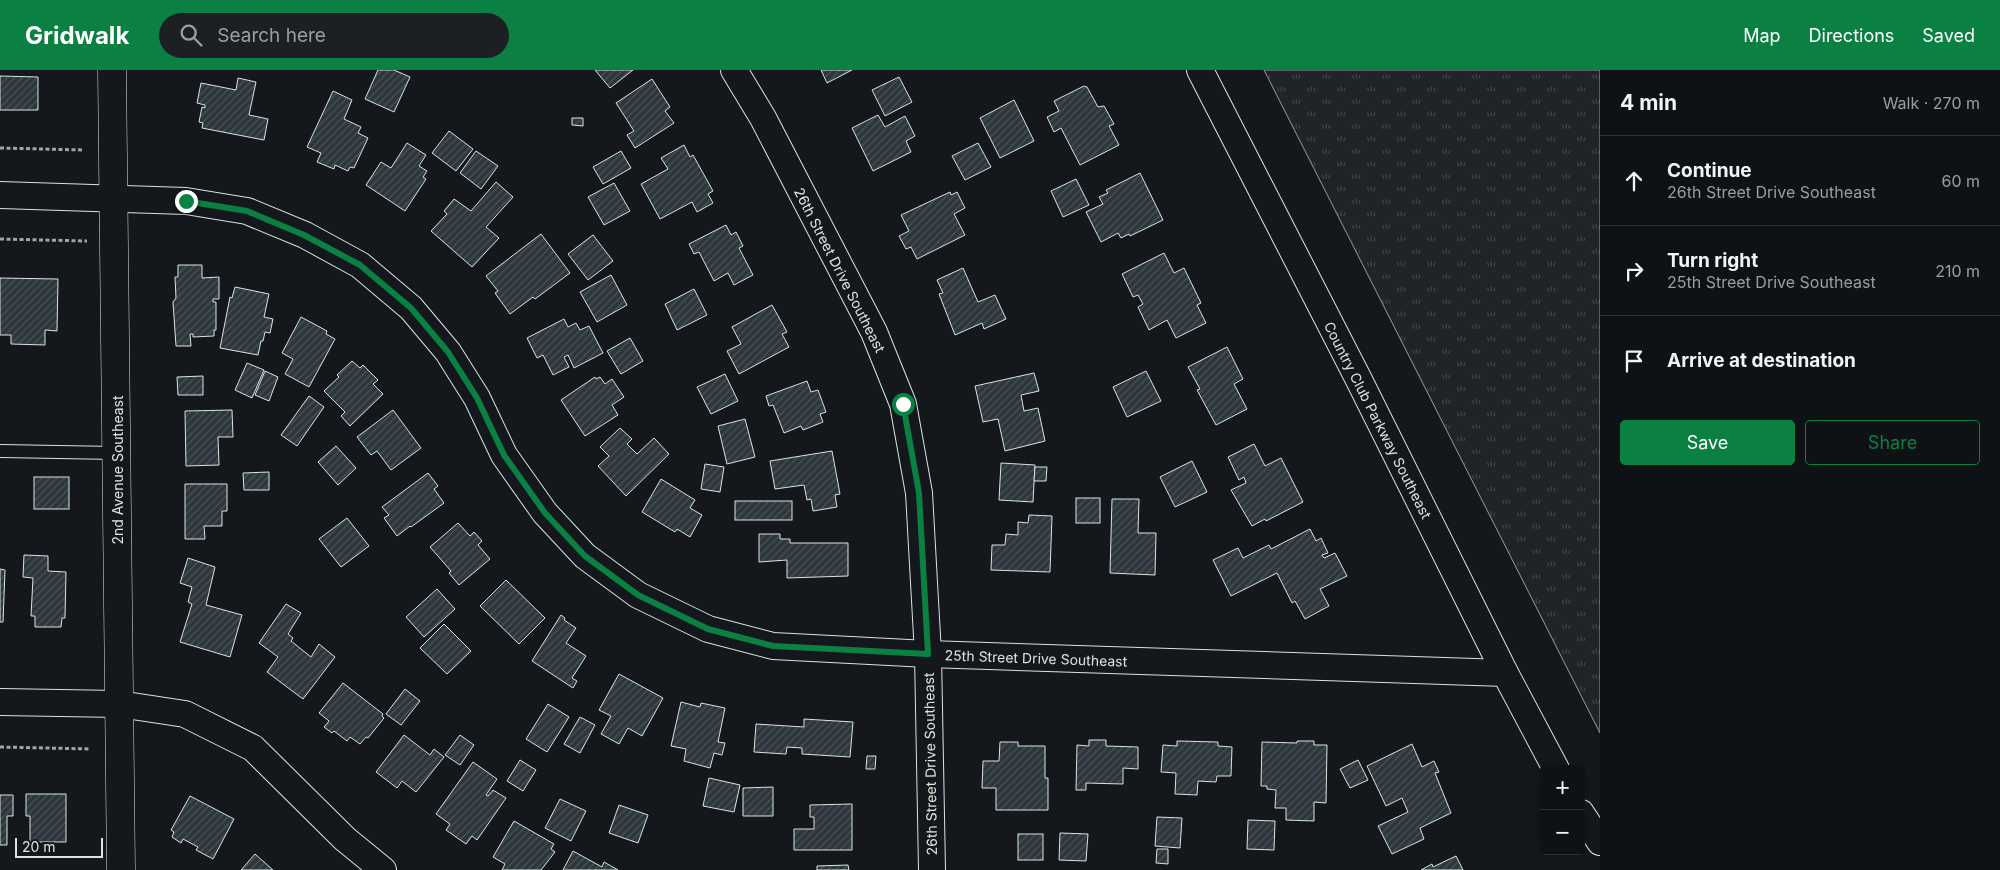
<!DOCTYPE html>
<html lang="en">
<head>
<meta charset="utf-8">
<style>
  :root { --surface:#0f1215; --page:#1d2022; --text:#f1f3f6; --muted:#9b9ea0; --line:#2f3234; --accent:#0b8043 }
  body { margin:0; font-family:Inter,sans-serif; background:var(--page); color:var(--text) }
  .controls { position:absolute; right:15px; bottom:15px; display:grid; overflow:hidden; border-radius:5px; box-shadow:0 2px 12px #0003 }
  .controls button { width:45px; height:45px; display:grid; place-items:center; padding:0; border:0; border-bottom:1px solid var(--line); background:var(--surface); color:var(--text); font:25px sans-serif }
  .scale { position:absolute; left:15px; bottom:12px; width:88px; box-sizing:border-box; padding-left:5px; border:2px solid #d8e6dc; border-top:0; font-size:14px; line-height:18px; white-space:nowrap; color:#d8e6dc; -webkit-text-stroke:4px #14181c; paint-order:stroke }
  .stop { position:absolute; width:15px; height:15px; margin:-11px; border:4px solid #0b8043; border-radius:50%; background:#fff }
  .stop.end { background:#0b8043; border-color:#fff; box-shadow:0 1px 5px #0008 }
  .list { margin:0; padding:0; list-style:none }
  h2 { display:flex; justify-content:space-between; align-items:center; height:65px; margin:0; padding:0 20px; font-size:21px }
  h2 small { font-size:16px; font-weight:400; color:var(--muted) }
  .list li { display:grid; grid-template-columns:32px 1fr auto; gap:15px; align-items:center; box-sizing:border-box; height:90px; padding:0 20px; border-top:1px solid var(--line) }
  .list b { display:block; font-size:19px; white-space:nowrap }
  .list p { margin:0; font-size:16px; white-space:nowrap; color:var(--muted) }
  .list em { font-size:16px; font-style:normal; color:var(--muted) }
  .actions { display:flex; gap:10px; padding:15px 20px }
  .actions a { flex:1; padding:11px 0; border:1px solid var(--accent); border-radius:5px; text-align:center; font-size:18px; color:var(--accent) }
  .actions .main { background:var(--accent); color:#fff }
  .icon { flex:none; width:28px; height:28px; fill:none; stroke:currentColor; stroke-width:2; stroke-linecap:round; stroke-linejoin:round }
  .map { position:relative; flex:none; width:1600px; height:800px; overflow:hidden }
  header { display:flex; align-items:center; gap:30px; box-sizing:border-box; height:70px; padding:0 25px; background:var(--accent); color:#fff }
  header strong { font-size:24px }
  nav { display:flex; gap:28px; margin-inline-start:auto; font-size:18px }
  .search { width:350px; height:45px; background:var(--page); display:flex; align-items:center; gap:12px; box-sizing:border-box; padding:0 18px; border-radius:28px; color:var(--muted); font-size:19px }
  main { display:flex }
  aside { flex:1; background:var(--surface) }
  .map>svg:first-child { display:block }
  .grass { fill:url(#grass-tufts); stroke:#939e99 }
  .building { fill:url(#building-hatch); stroke:#d8e6dc }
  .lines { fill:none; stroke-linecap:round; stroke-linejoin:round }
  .lane-casing { stroke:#d8e6dc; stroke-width:14 }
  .street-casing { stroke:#d8e6dc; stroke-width:28 }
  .secondary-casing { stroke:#d8e6dc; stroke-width:29 }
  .path { stroke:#9da8a2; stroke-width:3; stroke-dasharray:4 2.5; stroke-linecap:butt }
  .lane { stroke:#14181c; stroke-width:12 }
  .street { stroke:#14181c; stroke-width:26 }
  .secondary { stroke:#14181c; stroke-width:28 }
  .route { stroke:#0b8043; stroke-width:6 }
  .labels { text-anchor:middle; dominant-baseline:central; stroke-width:4; stroke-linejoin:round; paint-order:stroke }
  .street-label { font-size:14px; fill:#d8e6dc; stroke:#14181c }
</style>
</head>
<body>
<header>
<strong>Gridwalk</strong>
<div class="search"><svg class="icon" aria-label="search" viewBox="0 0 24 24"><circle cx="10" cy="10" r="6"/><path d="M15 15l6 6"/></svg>Search here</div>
<nav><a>Map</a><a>Directions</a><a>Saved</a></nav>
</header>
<main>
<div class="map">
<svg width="1600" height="800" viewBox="0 0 1600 800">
  <defs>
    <pattern id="grass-tufts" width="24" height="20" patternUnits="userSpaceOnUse" patternTransform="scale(1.25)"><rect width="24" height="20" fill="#202428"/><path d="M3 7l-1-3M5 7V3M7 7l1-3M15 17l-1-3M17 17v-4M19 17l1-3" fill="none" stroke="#404447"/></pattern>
    <pattern id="building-hatch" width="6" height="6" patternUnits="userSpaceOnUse" patternTransform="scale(1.25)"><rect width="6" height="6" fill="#2c363c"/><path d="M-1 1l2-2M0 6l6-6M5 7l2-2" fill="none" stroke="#4a5358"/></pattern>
  </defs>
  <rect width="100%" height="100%" fill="#14181c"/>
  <!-- grass -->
  <polygon class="grass" points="1264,0 1600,0 1600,663"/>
  <!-- building -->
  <g class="building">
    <polygon points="378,0 394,0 410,7 394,42 365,29"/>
    <polygon points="595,0 633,0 610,18"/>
    <polygon points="821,0 852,0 827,13"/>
    <polygon points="0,6 38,7 38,40 0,40"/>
    <polygon points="899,7 912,32 885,46 872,20"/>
    <polygon points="238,8 256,12 249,45 268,49 264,70 202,58 203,53 199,52 202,37 205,38 205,35 197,33 201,13 236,20"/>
    <polygon points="652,9 670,37 665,41 674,53 635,78 627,65 634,61 616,33"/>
    <polygon points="1084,16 1087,17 1098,37 1104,36 1114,54 1109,56 1119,75 1080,95 1061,58 1054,62 1047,47 1059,41 1054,31"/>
    <polygon points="333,21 352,30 344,49 361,57 358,63 368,68 354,98 350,97 348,101 335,95 334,99 317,92 321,83 307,77"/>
    <polygon points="1014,30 1034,71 1000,88 980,48"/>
    <polygon points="878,45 885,57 905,46 915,66 906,71 911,82 873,101 852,58"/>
    <polygon points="572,48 583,48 583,56 572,55"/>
    <polygon points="449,61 473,79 456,101 432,83"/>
    <polygon points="407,73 426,85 419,96 427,101 423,107 426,109 405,141 366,115 381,92 391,98"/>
    <polygon points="978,73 991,97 965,110 952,86"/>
    <polygon points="684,75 690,87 693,85 713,121 708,124 713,133 697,142 692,132 660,149 641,114 668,99 661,88"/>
    <polygon points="476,81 498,96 481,119 460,103"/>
    <polygon points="621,81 631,98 603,114 593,97"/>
    <polygon points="1140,103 1163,150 1130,166 1129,164 1121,168 1118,163 1101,172 1086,142 1103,134 1099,127 1108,123 1106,120"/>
    <polygon points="1076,109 1089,135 1063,147 1051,121"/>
    <polygon points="496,112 513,127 486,157 499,168 472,197 431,161 447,144 444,141 454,129 471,141"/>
    <polygon points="614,113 630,141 604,155 588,127"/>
    <polygon points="950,122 951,125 957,122 965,138 954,144 965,165 917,189 911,177 906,179 899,166 909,161 901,145"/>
    <polygon points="726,155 731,165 736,162 743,176 739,178 753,205 734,215 728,203 714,211 699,182 694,184 689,174"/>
    <polygon points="541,164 570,203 535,229 533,227 510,244 495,223 498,221 486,206"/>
    <polygon points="593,165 613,191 588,210 568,184"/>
    <polygon points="1164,183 1174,203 1184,198 1201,233 1197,235 1206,253 1176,268 1167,250 1149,260 1138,237 1143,234 1138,225 1133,227 1122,204"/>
    <polygon points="178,195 202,195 202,208 219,207 219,229 213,229 213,232 216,232 216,260 214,260 214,266 193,267 193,264 190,264 191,276 176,276 173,232 176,228 175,207 178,207"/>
    <polygon points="963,198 978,232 995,225 1006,249 984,259 982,253 955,265 939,224 943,223 937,210"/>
    <polygon points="611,205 627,235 597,252 580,222"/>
    <polygon points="0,208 58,209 57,261 45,260 45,275 11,274 11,265 0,265"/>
    <polygon points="235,217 269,224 264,247 273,249 270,263 265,262 263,271 261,271 258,285 220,278 230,227 232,228"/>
    <polygon points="694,219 707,245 677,260 665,234"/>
    <polygon points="772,235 787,262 782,264 789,277 739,304 727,281 741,274 732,257"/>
    <polygon points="301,247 327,261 326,264 335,269 309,317 285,304 293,289 282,283"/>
    <polygon points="564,249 568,257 576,253 580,260 589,256 603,283 574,298 568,285 564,287 569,297 553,305 543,285 537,288 527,268"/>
    <polygon points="630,268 643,291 621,304 607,281"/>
    <polygon points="1227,277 1243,309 1234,314 1247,339 1216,355 1197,320 1200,319 1188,297"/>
    <polygon points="352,291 360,298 363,295 378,310 373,314 383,324 350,356 341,346 345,342 324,321 339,307 337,305"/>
    <polygon points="247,293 264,300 252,328 235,320"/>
    <polygon points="265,301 278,307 269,331 255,325"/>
    <polygon points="1146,301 1161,331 1127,347 1113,317"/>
    <polygon points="1034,303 1039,321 1021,325 1024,341 1038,338 1045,371 1005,381 998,349 983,352 975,316"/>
    <polygon points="725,304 738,331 711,344 697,317"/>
    <polygon points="203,306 203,325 178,325 177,307"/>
    <polygon points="595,307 596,309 600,307 605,314 612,309 624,327 612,335 618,345 585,366 561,330"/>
    <polygon points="807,311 811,322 818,320 826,342 820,344 823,352 803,360 801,356 784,363 773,335 769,336 766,326"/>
    <polygon points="309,326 324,337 297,376 281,365"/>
    <polygon points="232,340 233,367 218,367 219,395 186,396 185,341"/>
    <polygon points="393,340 421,378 391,400 377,381 371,385 357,367"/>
    <polygon points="745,349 755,387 727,394 718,356"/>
    <polygon points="620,358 632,369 627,374 637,384 654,368 669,384 626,426 598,396 609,386 600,377"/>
    <polygon points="1254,374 1265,396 1281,388 1303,432 1266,451 1265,449 1252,456 1231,420 1246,413 1244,407 1239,410 1228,387"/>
    <polygon points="336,376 356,398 338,415 318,392"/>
    <polygon points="832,381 840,424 835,425 837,437 813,441 811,429 807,430 804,415 775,419 770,391"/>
    <polygon points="1192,391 1207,422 1175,437 1160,407"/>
    <polygon points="1001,393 1035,395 1033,432 999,430"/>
    <polygon points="705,394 724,397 720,422 701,419"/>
    <polygon points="1035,397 1047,397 1046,411 1034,411"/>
    <polygon points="269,402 269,420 244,420 243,403"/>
    <polygon points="428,403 438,416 434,419 444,433 411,457 410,456 397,466 384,448 389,445 382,437"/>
    <rect x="34" y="407" width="35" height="32"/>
    <polygon points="661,409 695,430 690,438 702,445 690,467 677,459 675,462 642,442"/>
    <polygon points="185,414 227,414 227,441 222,441 222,456 204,456 205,469 185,469"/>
    <rect x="1076" y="428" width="24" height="25"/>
    <polygon points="1112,429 1139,429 1138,463 1156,463 1155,505 1110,503"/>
    <rect x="735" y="431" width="57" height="19"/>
    <polygon points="1029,445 1052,446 1050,502 991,500 992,475 1005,475 1006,464 1018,465 1018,452 1028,453"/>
    <polygon points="347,448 369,476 341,497 319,469"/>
    <polygon points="458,453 470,466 474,462 482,471 478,475 490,489 459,515 449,503 451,501 430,477"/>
    <polygon points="1310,459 1316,471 1321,468 1328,483 1322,485 1324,488 1335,483 1347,506 1320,519 1329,536 1305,549 1295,531 1292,533 1277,503 1231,526 1213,490 1238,478 1243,488 1269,475 1271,479"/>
    <polygon points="759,464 780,464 780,469 790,469 790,473 848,473 848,506 787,508 787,490 759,492"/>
    <polygon points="24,485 48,486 48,501 66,502 65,548 62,548 61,557 35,557 35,546 31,546 33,508 23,507"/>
    <polygon points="188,488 215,497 206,535 242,545 230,587 180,572 192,534 188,532 192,517 180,513"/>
    <polygon points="0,499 5,500 3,552 0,552"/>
    <polygon points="506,510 545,548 519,574 480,536"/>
    <polygon points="437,519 455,539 424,567 406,547"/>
    <polygon points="286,534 301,543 288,564 293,568 291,571 311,587 319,574 335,587 303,629 267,602 278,587 259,573"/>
    <polygon points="561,545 565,548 564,550 576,558 566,573 586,586 572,608 577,611 573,618 532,591"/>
    <polygon points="444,554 471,581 447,604 420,578"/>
    <polygon points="619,604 663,628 642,666 628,658 619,674 601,664 611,646 599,640"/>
    <polygon points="343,613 383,644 382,646 384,648 368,668 366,667 360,674 350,667 347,671 334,661 332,663 324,657 329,651 319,643"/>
    <polygon points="405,619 420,631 401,655 386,644"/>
    <polygon points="681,632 700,637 701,633 725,638 718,672 725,673 722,685 714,683 710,698 684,691 686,679 671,676"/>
    <polygon points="548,634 569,647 547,682 526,669"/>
    <polygon points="580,647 595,655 580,683 564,674"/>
    <polygon points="804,649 853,652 850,687 802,684 802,678 787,677 786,684 754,682 756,654 804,657"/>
    <polygon points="404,665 430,685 434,679 444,687 416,722 402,711 397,718 376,702"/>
    <polygon points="460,665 474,675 460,695 445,685"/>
    <polygon points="1089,670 1106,670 1106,676 1138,677 1138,699 1123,698 1123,714 1086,713 1086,720 1076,720 1077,675 1089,676"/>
    <polygon points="1177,671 1218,672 1218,676 1232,677 1231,706 1217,706 1216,712 1198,711 1197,725 1175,724 1176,703 1161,702 1163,675 1177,676"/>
    <polygon points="1297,671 1314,671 1314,675 1327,675 1326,733 1314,732 1314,751 1286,750 1286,738 1275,738 1276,720 1267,719 1267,716 1261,716 1262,672 1297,673"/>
    <polygon points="1000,672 1018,672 1018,676 1045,676 1045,708 1048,708 1048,740 996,740 996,718 982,718 983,691 999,691"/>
    <polygon points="1412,674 1422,697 1434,691 1439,702 1435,703 1451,743 1420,758 1424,769 1392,784 1378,756 1408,742 1402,728 1386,736 1367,696"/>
    <polygon points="867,686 876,686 875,699 866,699"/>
    <polygon points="520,690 536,700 523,721 507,711"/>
    <polygon points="1358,690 1368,710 1350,718 1340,699"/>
    <polygon points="473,692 497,709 486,725 488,726 493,720 506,728 477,770 472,766 466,774 446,760 450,754 436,744"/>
    <polygon points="709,708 740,715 734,742 703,736"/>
    <polygon points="773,717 773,746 743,746 743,718"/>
    <polygon points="26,724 66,724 66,772 30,772 30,746 26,746"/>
    <polygon points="0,725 13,725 13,746 7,746 7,775 0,775"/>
    <polygon points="190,726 234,749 213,789 196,780 198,777 183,769 181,773 172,767 174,762 171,760"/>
    <polygon points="560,729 586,741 571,771 545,758"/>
    <polygon points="852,734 852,780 794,780 794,759 814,759 814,747 810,747 810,735"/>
    <polygon points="619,735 648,745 638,773 609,763"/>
    <polygon points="1157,747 1182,748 1180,778 1155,776"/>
    <polygon points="1248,750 1275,751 1274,780 1247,779"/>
    <polygon points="514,751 554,774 551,779 555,782 541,800 502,800 505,794 493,787"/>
    <polygon points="1060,763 1088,764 1086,791 1059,790"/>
    <rect x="1018" y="764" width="25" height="26"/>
    <polygon points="1157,779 1168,779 1168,794 1156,793"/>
    <polygon points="573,781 602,797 604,792 618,800 563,800"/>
    <polygon points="255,784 273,800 241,800"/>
    <polygon points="1456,786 1463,800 1421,800 1432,794 1433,797"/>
    <polygon points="848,795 849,800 817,800 817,796"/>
  </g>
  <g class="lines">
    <!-- lane casing -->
    <g class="lane-casing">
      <polyline id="lane" points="0,381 117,383"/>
    </g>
    <!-- street casing -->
    <g class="street-casing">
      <g id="street">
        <polyline points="734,0 763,48 874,262 903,334 919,423 928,584 932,800"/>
        <polyline points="1200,0 1359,310 1505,603 1556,699"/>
        <polyline points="0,125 186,131 247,141 305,165 360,195 411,238 448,282 477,328 504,385 545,443 585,486 638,525 708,559 773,576 928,584 1505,603"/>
        <polyline points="0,632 119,634 185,644 253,678 345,769 383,800"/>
        <polyline points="1581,743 1600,772"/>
      </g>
    </g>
    <!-- secondary casing -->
    <g class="secondary-casing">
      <polyline id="secondary" points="112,0 121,800"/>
    </g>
    <!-- path -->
    <g class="path">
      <polyline points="0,78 84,80"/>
      <polyline points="0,169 87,171"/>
      <polyline points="0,677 91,679"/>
    </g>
    <!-- lane -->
    <use href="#lane" class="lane"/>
    <!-- street -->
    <use href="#street" class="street"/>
    <!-- secondary -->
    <use href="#secondary" class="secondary"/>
  </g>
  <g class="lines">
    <!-- route -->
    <polyline class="route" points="186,131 247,141 304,165 360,195 411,238 448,282 477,328 504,385 545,443 585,486 638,525 708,559 773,576 928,584 919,423 903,334"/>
  </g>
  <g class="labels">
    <!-- street labels -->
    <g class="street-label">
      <text transform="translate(840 200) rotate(63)">26th Street Drive Southeast</text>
      <text transform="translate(1378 350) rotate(63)">Country Club Parkway Southeast</text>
      <text transform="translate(117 400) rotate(-90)">2nd Avenue Southeast</text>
      <text transform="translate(1036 588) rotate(2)">25th Street Drive Southeast</text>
      <text transform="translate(930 694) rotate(-91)">26th Street Drive Southeast</text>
    </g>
  </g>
</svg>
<div class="controls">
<button>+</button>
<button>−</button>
</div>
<div class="scale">20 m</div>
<div class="stop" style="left:903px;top:334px"></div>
<div class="stop end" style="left:186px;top:131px"></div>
</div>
<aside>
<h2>4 min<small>Walk · 270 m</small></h2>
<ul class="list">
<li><svg class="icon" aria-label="ahead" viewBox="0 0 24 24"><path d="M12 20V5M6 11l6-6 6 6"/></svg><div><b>Continue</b><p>26th Street Drive Southeast</p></div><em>60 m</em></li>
<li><svg class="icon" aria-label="right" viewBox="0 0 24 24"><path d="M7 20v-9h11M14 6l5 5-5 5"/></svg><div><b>Turn right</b><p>25th Street Drive Southeast</p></div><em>210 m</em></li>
<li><svg class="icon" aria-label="arrive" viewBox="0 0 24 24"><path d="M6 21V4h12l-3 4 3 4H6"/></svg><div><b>Arrive at destination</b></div></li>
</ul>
<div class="actions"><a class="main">Save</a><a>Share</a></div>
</aside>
</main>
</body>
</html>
